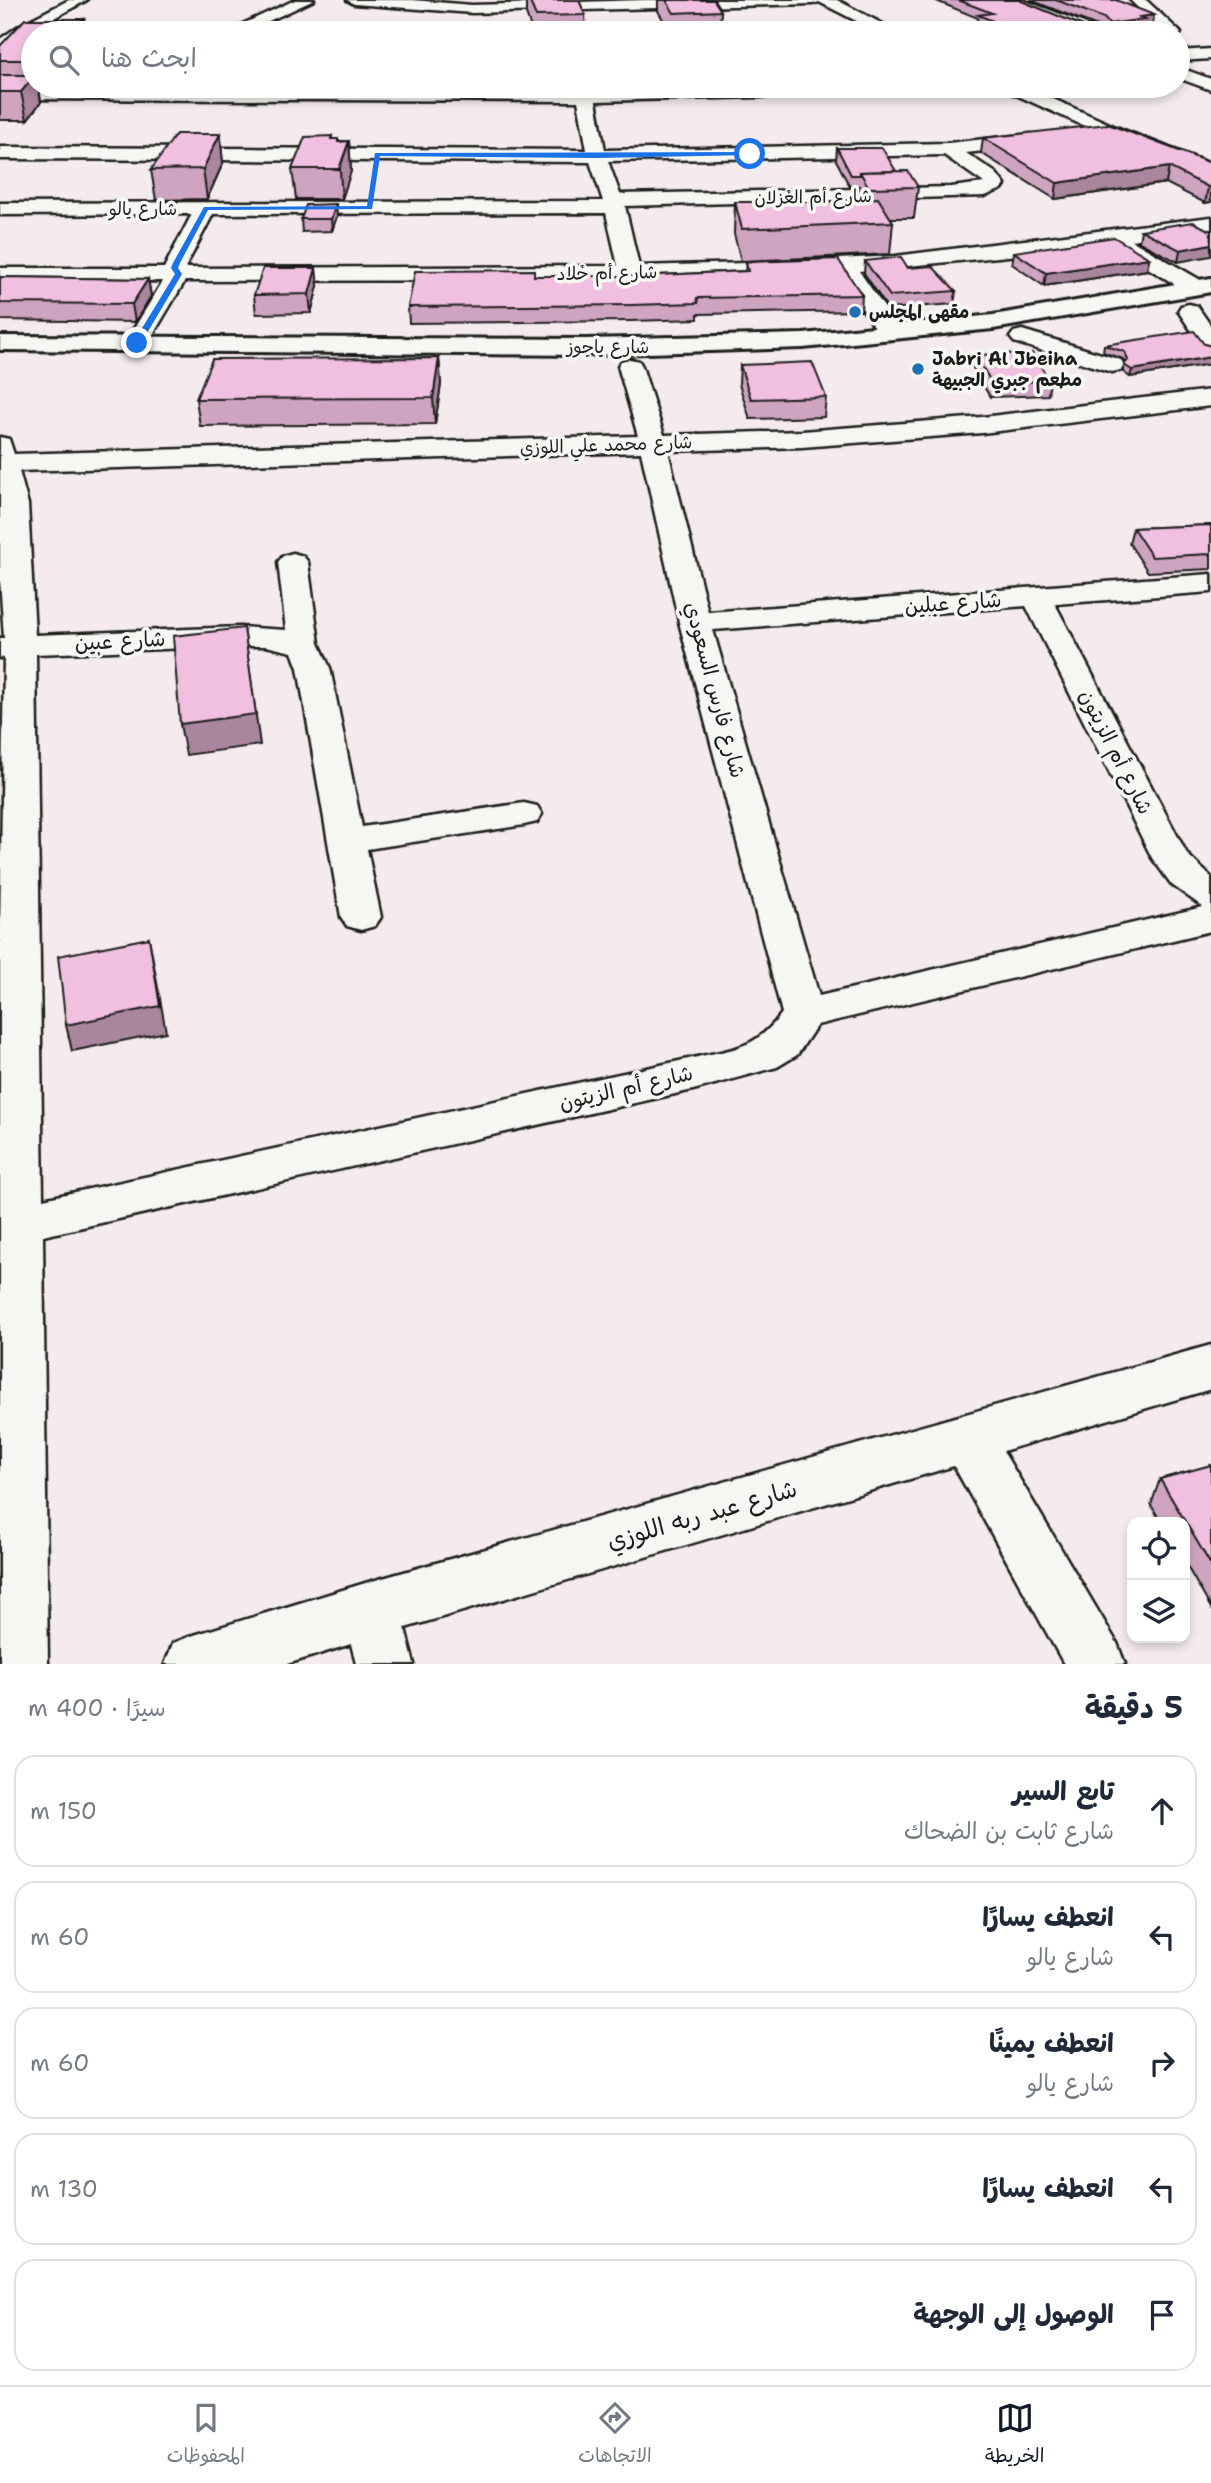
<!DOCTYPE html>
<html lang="ar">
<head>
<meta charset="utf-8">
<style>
  :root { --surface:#fff; --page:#f6f6f7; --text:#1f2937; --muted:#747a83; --line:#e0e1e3; --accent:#111827 }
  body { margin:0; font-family:"Shantell Sans","Playpen Sans Arabic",sans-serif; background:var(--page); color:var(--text); direction:rtl }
  .controls { position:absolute; right:21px; bottom:21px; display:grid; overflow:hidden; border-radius:14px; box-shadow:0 4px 10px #0003 }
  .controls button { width:63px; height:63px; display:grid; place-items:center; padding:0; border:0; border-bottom:2px solid var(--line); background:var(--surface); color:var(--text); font:35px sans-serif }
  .stop { position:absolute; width:21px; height:21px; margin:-16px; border:5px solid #1a73e8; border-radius:50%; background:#fff }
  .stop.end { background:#1a73e8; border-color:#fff; box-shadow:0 2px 7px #0008 }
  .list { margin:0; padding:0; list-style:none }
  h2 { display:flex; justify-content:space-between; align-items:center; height:91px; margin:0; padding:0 28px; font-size:30px }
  h2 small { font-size:23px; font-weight:400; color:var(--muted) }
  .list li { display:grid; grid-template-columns:46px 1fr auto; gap:21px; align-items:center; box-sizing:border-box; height:112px; margin:0 14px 14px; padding:0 14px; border:2px solid var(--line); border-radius:21px }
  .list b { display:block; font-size:26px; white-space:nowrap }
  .list p { margin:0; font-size:23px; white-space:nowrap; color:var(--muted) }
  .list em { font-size:23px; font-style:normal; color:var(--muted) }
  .icon { flex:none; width:38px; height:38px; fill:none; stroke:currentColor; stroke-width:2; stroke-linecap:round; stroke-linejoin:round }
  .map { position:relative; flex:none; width:1211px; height:1664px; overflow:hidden; direction:ltr }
  .search { position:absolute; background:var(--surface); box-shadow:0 4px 10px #0003; left:21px; right:21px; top:21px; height:77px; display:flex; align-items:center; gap:18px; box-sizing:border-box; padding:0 24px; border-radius:38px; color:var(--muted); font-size:26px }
  .sheet { height:721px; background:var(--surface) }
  nav { display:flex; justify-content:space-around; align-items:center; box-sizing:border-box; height:98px; border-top:2px solid var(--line); background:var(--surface); font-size:19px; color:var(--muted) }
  nav a { display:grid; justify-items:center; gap:4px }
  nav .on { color:var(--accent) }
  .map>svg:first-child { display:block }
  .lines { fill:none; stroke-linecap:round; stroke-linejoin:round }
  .minor-casing { stroke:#1c1c1c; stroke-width:5 }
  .major-casing { stroke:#1c1c1c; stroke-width:6 }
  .minor { fill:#f6f6f2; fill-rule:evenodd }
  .major { fill:#f6f6f2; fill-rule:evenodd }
  .wall { fill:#cfa4c1; stroke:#1c1c1c; stroke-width:2 }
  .shaded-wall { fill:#a9869d; stroke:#1c1c1c; stroke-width:2 }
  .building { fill:#f1bfe0; stroke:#1c1c1c; stroke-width:2 }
  .route { fill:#1a73e8 }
  .poi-dot { fill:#1f6fb2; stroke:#f6f6f2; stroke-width:2.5 }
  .labels { text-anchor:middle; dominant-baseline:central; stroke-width:7; stroke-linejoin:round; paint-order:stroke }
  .far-street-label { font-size:18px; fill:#1c1c1c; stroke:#f6f6f2 }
  .far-poi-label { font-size:18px; font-weight:bold; fill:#1c1c1c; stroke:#f6f6f2; text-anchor:start }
  .street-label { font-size:21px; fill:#1c1c1c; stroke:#f6f6f2 }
  .near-street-label { font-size:24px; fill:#1c1c1c; stroke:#f6f6f2 }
</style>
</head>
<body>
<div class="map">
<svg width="1211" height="1664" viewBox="0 0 1211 1664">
  <rect width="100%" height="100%" fill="#f5ebee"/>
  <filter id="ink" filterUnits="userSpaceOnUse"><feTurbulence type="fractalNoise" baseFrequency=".0143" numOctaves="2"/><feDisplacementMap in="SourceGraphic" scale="14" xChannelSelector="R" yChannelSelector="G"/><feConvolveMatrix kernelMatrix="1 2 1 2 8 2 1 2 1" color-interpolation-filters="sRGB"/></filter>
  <g filter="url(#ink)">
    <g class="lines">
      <!-- minor casing -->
      <g class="minor-casing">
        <g id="minor">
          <polygon points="69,0 87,0 30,31 0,52 0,39 20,25"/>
          <polygon points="295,0 314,0 243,33 223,33"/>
          <polygon points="347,0 412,0 472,5 645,0 837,0 900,33 880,33 819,2 813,4 472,13 354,4"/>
          <polygon points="1002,0 1023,0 1102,30 1105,33 1083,33"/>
          <polygon points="1130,0 1146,0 1178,30 1181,33 1178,36 1178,33 1164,33"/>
          <polygon points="1211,49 1211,59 1178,61 1178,51"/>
          <polygon points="1178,67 1211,79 1211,90 1178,78"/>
          <path d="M 778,86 L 869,86 L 861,91 L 759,97 L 596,101 L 605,150 L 948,143 L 1031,134 L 1040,140 L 1031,146 L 966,153 L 996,173 L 1005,185 L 1002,189 L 985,196 L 625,206 L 639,266 L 781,262 L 895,256 L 1211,217 L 1211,229 L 1131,240 L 1204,282 L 1207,287 L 1204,292 L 1188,292 L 1106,243 L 1008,256 L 859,271 L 902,333 L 898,338 L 882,338 L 838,272 L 630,280 L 185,281 L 145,348 L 129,348 L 125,343 L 163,281 L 0,282 L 0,268 L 164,268 L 192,214 L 0,215 L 0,203 L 603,201 L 590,162 L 0,159 L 0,147 L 587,150 L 578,101 L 0,99 L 0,89 L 586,91 ZM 944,155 L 984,183 L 951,187 L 620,194 L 608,161 ZM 606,213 L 618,266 L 185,268 L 213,214 Z"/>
          <polygon points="1003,86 1024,86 1114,126 1211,164 1211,177 1102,134 1005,90"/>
          <polygon points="1189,304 1197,306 1211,326 1211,350 1203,348 1178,311 1181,306"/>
          <polygon points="1022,330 1121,360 1124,365 1121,370 1112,372 1014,342 1010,337 1014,332"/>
          <path d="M 630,359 L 639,361 L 642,366 L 664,435 L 802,431 L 982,417 L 1211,390 L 1211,406 L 982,433 L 802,447 L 668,451 L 708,612 L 1211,574 L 1211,592 L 1055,604 L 1187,854 L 1211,877 L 1211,931 L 817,1025 L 797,1055 L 777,1067 L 693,1090 L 43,1236 L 48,1664 L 0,1664 L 0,933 L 4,657 L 0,658 L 0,638 L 4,638 L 0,579 L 0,437 L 9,439 L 14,454 L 638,436 L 618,366 L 621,361 ZM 641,452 L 679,622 L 782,1013 C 755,1050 735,1048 693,1058 L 43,1199 L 36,654 L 240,646 L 266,646 L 292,652 L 298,668 L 341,917 L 347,926 L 361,930 L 375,926 L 381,917 L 367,849 L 524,825 L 537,822 L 542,814 L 537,806 L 524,803 L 362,827 L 330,668 L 319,643 L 308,562 L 303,556 L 293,553 L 283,556 L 278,562 L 286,630 L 240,627 L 35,635 L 28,504 L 19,471 ZM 1026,606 L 1152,858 L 1172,885 L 1203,907 L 819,996 L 713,630 Z"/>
          <polygon points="1211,1345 1211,1389 1003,1451 1117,1643 1125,1664 1064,1664 954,1466 405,1628 414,1664 356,1664 351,1644 287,1664 165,1664 173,1643 194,1635 372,1581"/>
        </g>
      </g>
      <!-- major casing -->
      <g class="major-casing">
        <polygon id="major" points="1211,278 1211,292 993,329 803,348 586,355 0,350 0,336 586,339 803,334 993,315"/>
      </g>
      <!-- minor -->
      <use href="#minor" class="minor"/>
      <!-- major -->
      <use href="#major" class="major"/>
    </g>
    <!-- wall -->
    <g class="wall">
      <polygon points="521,0 579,0 585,15 586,33 533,33 526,14 526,1"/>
      <polygon points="658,0 714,0 721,11 720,33 671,33 658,11"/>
      <polygon points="934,0 1019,0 1083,26 1092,26 1091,33 998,33 977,24 978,18"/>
      <polygon points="1030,0 1117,0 1152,25 1144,26 1143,29 1107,33 1103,28"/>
      <polygon points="33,33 33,86 55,86 39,87 41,102 27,120 0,120 0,46"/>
      <polygon points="220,134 223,163 207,199 156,200 151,170"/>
      <polygon points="332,136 332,139 339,141 349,141 351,171 342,199 296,199 292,169"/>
      <polygon points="983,138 1211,163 1211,202 1205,203 1166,183 1055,199 981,153"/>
      <polygon points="837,148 896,171 918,187 914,218 891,218 893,222 890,254 741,261 734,234 735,202 823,202 858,199 859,186 850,187 836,160"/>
      <polygon points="337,216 332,231 302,232 301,219"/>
      <polygon points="1141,230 1211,231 1178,262 1139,242"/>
      <polygon points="1014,252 1149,258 1147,270 1044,286 1012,264"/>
      <polygon points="865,261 956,291 954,304 888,309 864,273"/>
      <polygon points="746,262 862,295 861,311 698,314 698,319 631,321 409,323 408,307 534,276 636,276 745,271"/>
      <polygon points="0,277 148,279 151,296 135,322 0,320"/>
      <polygon points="318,286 311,313 256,314 254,295"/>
      <polygon points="1204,344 1211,346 1211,364 1130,377 1123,372 1125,363 1123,359 1103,352 1104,345"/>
      <polygon points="975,355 1050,381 1048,395 990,397 973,368"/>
      <polygon points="439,358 441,384 435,424 200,426 196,399"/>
      <polygon points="740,365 826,397 824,417 750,419 739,384"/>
      <polygon points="1211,525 1211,569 1148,572 1129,543 1133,528"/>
      <polygon points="1211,1465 1211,1608 1185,1563 1185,1522 1161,1522 1151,1505 1160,1479"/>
    </g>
    <!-- shaded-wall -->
    <g class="shaded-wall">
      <polygon points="1154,15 1152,25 1144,26 1143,29 1107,33 1109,24 1140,17"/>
      <polygon points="84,19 87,33 72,33"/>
      <polygon points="1092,26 1091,33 1035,33"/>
      <polygon points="33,78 33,86 38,86 41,102 27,120 21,92"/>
      <polygon points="220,134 223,163 207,199 203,169"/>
      <polygon points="338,139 341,165 349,141 351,171 342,199 338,142"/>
      <polygon points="1169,167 1166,183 1055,199 1057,183"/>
      <polygon points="1208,187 1211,187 1211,202 1205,203"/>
      <polygon points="336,204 337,216 332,231 331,219"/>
      <polygon points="1211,244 1211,256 1178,262 1180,250"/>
      <polygon points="1149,258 1147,270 1044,286 1046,273"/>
      <polygon points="316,268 318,286 311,313 309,294"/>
      <polygon points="148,279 151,296 135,322 132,304"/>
      <polygon points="1211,357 1211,364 1130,377 1132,370"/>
      <polygon points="439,358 441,384 435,424 433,398"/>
      <polygon points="244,628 260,745 186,755 180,724"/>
      <polygon points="149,938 166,1032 72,1051 66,1025"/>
    </g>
    <!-- building -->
    <g class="building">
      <polygon points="529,0 579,0 585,15 536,16"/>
      <polygon points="666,0 714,0 721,11 674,13"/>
      <polygon points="958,0 1019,0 1083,26 1092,26 1035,33 1023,33 978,15 992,13"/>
      <polygon points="1056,0 1116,0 1154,15 1140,17 1145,19 1109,24 1104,18"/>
      <polygon points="25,19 84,19 72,33 33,33 33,60 0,60 0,46"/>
      <polygon points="0,75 33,75 33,78 21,92 0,92"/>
      <polygon points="1108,124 1211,163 1211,187 1208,187 1169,167 1057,183 983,138"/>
      <polygon points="176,134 220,134 203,169 151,170"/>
      <polygon points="332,136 331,139 338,139 338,142 349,141 339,169 292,169 305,137"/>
      <polygon points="837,148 882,148 896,171 860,172 860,175 851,175"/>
      <polygon points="908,171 918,187 869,188 860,172"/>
      <polygon points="878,198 893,222 742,229 735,202 823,202"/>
      <polygon points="336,204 331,219 301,219 306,205"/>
      <polygon points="1193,222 1211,231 1211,244 1180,250 1141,230"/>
      <polygon points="1114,237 1149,258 1046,273 1014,252"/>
      <polygon points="901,257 908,268 932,266 956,291 890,296 865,261"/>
      <polygon points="838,259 862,295 697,298 698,303 631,305 408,307 415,271 534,270 534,276 636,276 748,271 746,262"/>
      <polygon points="263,268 316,268 309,294 254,295"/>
      <polygon points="0,277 148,279 132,304 0,303"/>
      <polygon points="1194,331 1204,344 1211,346 1211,357 1132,370 1124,365 1128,360 1125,352 1104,345"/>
      <polygon points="1032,353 1050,381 992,383 975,355"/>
      <polygon points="439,358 433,398 196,399 212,359"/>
      <polygon points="812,362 826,397 751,399 740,365"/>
      <polygon points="1211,525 1211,554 1152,557 1133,528"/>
      <polygon points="244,628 256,714 180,724 173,636"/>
      <polygon points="149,938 160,1006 66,1025 58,956"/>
      <polygon points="1211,1465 1211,1565 1160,1479"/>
    </g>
  </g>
  <!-- route -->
  <polygon class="route" points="750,152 752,155 597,158 380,156 372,209 208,210 180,263 178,268 182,274 140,345 133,343 175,274 171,268 173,263 204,207 367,206 375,153"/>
  <!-- markers -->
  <g class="poi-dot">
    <circle cx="855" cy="312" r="7"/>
    <circle cx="918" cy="369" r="7"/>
  </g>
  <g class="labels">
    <!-- far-street labels -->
    <g class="far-street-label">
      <text transform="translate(813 197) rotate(-1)">شارع أم الغزلان</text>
      <text x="143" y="209">شارع يالو</text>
      <text transform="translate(607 273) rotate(-1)">شارع أم خلاد</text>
      <text x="608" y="347">شارع ياجوز</text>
      <text transform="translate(606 445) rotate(-2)">شارع محمد علي اللوزي</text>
    </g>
    <!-- far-poi labels -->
    <g class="far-poi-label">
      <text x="869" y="312">مقهى المجلس</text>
      <text x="932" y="359">Jabri Al Jbeiha<tspan x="932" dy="21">مطعم جبري الجبيهة</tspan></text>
    </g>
    <!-- street labels -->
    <g class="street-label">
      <text transform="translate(953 603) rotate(-4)">شارع عبلين</text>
      <text transform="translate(120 641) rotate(-3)">شارع عبين</text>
      <text transform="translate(715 690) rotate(75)">شارع فارس السعودي</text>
      <text transform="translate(1116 752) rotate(63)">شارع أم الزيتون</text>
      <text transform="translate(626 1088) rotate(-13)">شارع أم الزيتون</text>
    </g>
    <!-- near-street labels -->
    <g class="near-street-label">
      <text transform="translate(702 1515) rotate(-16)">شارع عبد ربه اللوزي</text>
    </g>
  </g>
</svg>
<div class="controls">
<button><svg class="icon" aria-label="locate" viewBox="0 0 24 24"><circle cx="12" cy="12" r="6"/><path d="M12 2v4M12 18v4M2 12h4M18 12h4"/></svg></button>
<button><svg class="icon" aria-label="layers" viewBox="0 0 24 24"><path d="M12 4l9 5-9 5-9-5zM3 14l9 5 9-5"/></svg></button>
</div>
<div class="stop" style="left:750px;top:154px"></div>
<div class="stop end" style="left:137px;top:343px"></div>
<div class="search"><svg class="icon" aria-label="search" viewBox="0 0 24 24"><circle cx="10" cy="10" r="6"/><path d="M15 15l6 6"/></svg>ابحث هنا</div>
</div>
<section class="sheet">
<h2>5 دقيقة<small>سيرًا · 400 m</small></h2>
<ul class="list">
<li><svg class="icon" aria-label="ahead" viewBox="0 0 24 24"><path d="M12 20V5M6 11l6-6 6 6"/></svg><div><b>تابع السير</b><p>شارع ثابت بن الضحاك</p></div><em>150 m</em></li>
<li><svg class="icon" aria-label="left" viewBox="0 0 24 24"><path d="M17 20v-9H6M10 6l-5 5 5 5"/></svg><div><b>انعطف يسارًا</b><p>شارع يالو</p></div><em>60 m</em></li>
<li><svg class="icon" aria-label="right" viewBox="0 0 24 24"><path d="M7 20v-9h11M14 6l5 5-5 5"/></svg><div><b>انعطف يمينًا</b><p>شارع يالو</p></div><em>60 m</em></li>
<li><svg class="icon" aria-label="left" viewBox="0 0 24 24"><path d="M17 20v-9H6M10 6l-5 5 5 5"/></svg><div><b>انعطف يسارًا</b></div><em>130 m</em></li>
<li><svg class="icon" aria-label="arrive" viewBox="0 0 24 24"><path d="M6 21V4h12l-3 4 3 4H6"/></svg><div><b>الوصول إلى الوجهة</b></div></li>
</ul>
</section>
<nav>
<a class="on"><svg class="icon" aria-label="map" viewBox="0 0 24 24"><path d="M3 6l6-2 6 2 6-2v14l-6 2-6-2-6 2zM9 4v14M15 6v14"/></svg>الخريطة</a>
<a><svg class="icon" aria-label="directions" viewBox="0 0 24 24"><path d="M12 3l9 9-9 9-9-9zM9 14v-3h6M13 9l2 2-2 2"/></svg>الاتجاهات</a>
<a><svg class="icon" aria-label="saved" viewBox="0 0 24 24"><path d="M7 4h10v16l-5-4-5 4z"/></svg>المحفوظات</a>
</nav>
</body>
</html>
